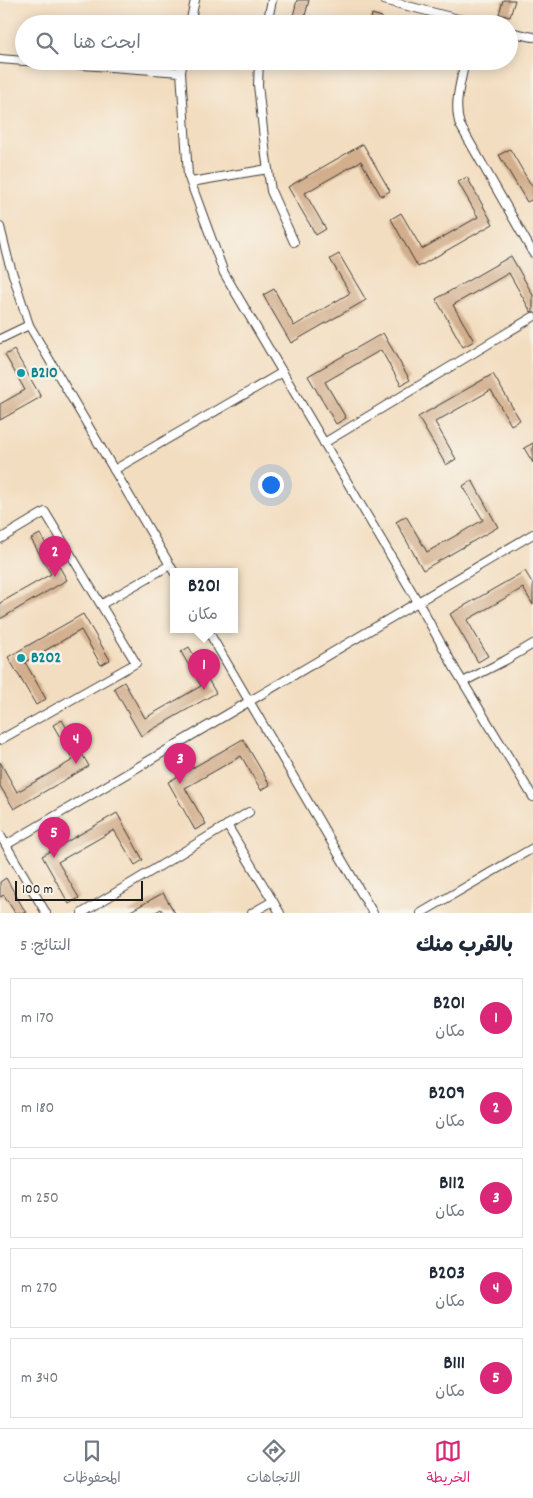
<!DOCTYPE html>
<html lang="ar">
<head>
<meta charset="utf-8">
<style>
  :root { --surface:#fff; --page:#f6f6f7; --text:#1f2937; --muted:#747a83; --line:#e0e1e3; --accent:#db2777 }
  body { margin:0; font-family:Dekko,"Playpen Sans Arabic",sans-serif; background:var(--page); color:var(--text); direction:rtl }
  .scale { position:absolute; left:15px; bottom:12px; width:128px; box-sizing:border-box; padding-left:5px; border:2px solid #1c1c1c; border-top:0; font-size:14px; line-height:18px; white-space:nowrap; color:#1c1c1c; -webkit-text-stroke:4px #f7f3e8; paint-order:stroke }
  .you { position:absolute; left:270px; top:484px; width:18px; height:18px; margin:-12px; border:4px solid #fff; border-radius:50%; background:#1a73e8; box-shadow:0 0 0 8px #1a73e833 }
  .badge { display:grid; place-items:center; width:32px; height:32px; border-radius:50%; background:var(--accent); color:#fff; font-size:16px; font-weight:700 }
  .pin { position:absolute; translate:-50% -41px; filter:drop-shadow(0 1px 2px #0008) }
  .pin::after { content:''; position:absolute; top:26px; width:18px; height:15px; background:inherit; clip-path:polygon(0 0,100% 0,50% 100%) }
  .popup { position:absolute; left:170px; top:568px; width:68px; height:65px; box-sizing:border-box; display:grid; place-content:center; border-radius:0px; background:var(--surface); filter:drop-shadow(0 1px 4px #0005); font-size:16px; white-space:nowrap; color:var(--muted) }
  .popup b { font-size:19px; color:var(--text) }
  .popup::after { content:''; position:absolute; left:50%; top:100%; margin-left:-10px; border:10px solid transparent; border-top-color:var(--surface) }
  .list { margin:0; padding:0; list-style:none }
  h2 { display:flex; justify-content:space-between; align-items:center; height:65px; margin:0; padding:0 20px; font-size:21px }
  h2 small { font-size:16px; font-weight:400; color:var(--muted) }
  .list li { display:grid; grid-template-columns:32px 1fr auto; gap:15px; align-items:center; box-sizing:border-box; height:80px; margin:0 10px 10px; padding:0 10px; border:1px solid var(--line); border-radius:0px }
  .list b { display:block; font-size:19px; white-space:nowrap }
  .list p { margin:0; font-size:16px; white-space:nowrap; color:var(--muted) }
  .list em { font-size:16px; font-style:normal; color:var(--muted) }
  .icon { flex:none; width:28px; height:28px; fill:none; stroke:currentColor; stroke-width:2; stroke-linecap:round; stroke-linejoin:round }
  .map { position:relative; flex:none; width:533px; height:913px; overflow:hidden; direction:ltr }
  .search { position:absolute; background:var(--surface); box-shadow:0 2px 12px #0003; left:15px; right:15px; top:15px; height:55px; display:flex; align-items:center; gap:12px; box-sizing:border-box; padding:0 18px; border-radius:28px; color:var(--muted); font-size:19px }
  .sheet { height:515px; background:var(--surface) }
  nav { display:flex; justify-content:space-around; align-items:center; box-sizing:border-box; height:70px; border-top:1px solid var(--line); background:var(--surface); font-size:14px; color:var(--muted) }
  nav a { display:grid; justify-items:center; gap:2px }
  nav .on { color:var(--accent) }
  .map>svg:first-child { display:block }
  .building { fill:#d2ae8d }
  .lines { fill:none; stroke-linecap:round; stroke-linejoin:round }
  .street-casing { stroke:#3c3935; stroke-width:10 }
  .street { stroke:#fff; stroke-width:8 }
  .culture-dot { fill:#0f9aa8; stroke:#f7f3e8; stroke-width:2 }
  .labels { text-anchor:middle; dominant-baseline:central; stroke-width:5; stroke-linejoin:round; paint-order:stroke }
  .culture-label { font-size:16px; font-weight:bold; fill:#0d838f; stroke:#f7f3e8; text-anchor:start }
</style>
</head>
<body>
<div class="map">
<svg width="533" height="913" viewBox="0 0 533 913">
  <rect width="100%" height="100%" fill="#f7f3e8"/>
  <filter id="ink" filterUnits="userSpaceOnUse"><feTurbulence type="fractalNoise" baseFrequency=".02" numOctaves="2"/><feDisplacementMap in="SourceGraphic" scale="10" xChannelSelector="R" yChannelSelector="G"/><feConvolveMatrix kernelMatrix="1 2 1 2 8 2 1 2 1" color-interpolation-filters="sRGB"/></filter>
  <filter id="wash" filterUnits="userSpaceOnUse"><feTurbulence type="fractalNoise" baseFrequency=".0096" numOctaves="4" result="noise"/><feDisplacementMap in="SourceGraphic" scale="20" xChannelSelector="R" yChannelSelector="G"/><feGaussianBlur stdDeviation="1.12" result="paint"/><feColorMatrix in="noise" values="0 0 0 0 0 0 0 0 0 0 0 0 0 0 0 0 0 1.4 0 .05"/><feComposite in="paint" operator="in"/></filter>
  <g filter="url(#wash)">
    <rect width="100%" height="100%" fill="#f3ddc0"/>
    <g id="blocks">
      <!-- building -->
      <g class="building">
        <polygon points="297,0 309,0 303,24 291,24"/>
        <polygon points="503,0 515,0 510,17 499,14"/>
        <polygon points="372,14 382,17 380,24 370,24"/>
        <polygon points="363,144 390,191 381,196 361,161 305,193 326,229 316,235 288,187"/>
        <polygon points="510,149 531,185 533,183 533,199 527,202 499,155"/>
        <polygon points="467,177 493,224 418,267 391,219 401,213 422,249 478,217 458,182"/>
        <polygon points="339,254 366,300 291,343 263,295 274,289 294,326 350,293 330,259"/>
        <polygon points="511,256 533,295 533,311 531,312 509,273 453,305 474,341 463,347 436,299"/>
        <polygon points="383,333 410,380 401,385 381,350 325,382 346,418 336,424 308,376"/>
        <polygon points="14,350 41,397 0,420 0,404 25,390 5,355"/>
        <polygon points="493,374 520,420 511,425 491,390 435,422 456,459 446,465 418,417"/>
        <polygon points="533,443 533,463 524,448"/>
        <polygon points="472,480 498,527 423,570 396,522 406,516 427,552 483,520 463,486"/>
        <polygon points="40,534 67,580 0,619 0,603 51,574 31,539"/>
        <polygon points="525,571 533,584 533,605 523,588 467,620 488,656 478,662 450,614"/>
        <polygon points="83,614 110,660 101,665 81,630 25,662 46,699 36,705 8,657"/>
        <polygon points="189,647 216,693 141,736 114,688 124,682 145,718 201,686 181,652"/>
        <polygon points="62,720 89,766 14,809 0,786 0,762 17,792 73,760 53,725"/>
        <polygon points="243,739 270,785 261,790 241,756 185,788 206,824 195,830 168,782"/>
        <polygon points="117,813 143,860 135,865 114,830 58,862 79,898 69,904 42,856"/>
        <polygon points="6,878 26,913 15,913 4,895 0,897 0,882"/>
        <polygon points="163,893 175,913 163,913 161,909 154,913 127,913"/>
      </g>
    </g>
  </g>
  <g filter="url(#ink)">
    <use href="#blocks" fill-opacity="0" stroke="#3c3935" stroke-width="1"/>
    <g class="lines">
      <!-- street casing -->
      <g class="street-casing">
        <g id="street">
          <polyline points="384,0 478,24"/>
          <polyline points="190,24 195,0"/>
          <polyline points="267,24 272,0"/>
          <polyline points="509,32 533,37"/>
          <polyline points="0,59 24,61"/>
          <polyline points="26,61 181,72"/>
          <polyline points="183,61 181,72 188,175 224,273 418,602 455,669 533,797"/>
          <polyline points="259,61 258,85 266,156 271,191 294,242"/>
          <path d="M 465,61 C 461,82 453,104 460,125 L 533,253"/>
          <polyline points="191,182 268,169"/>
          <polyline points="0,227 8,259 29,325 174,572"/>
          <polyline points="0,339 29,325"/>
          <polyline points="324,443 533,317"/>
          <polyline points="114,470 283,372"/>
          <polyline points="0,539 45,512 136,663 0,740"/>
          <polyline points="102,604 170,565"/>
          <polyline points="207,629 373,913"/>
          <polyline points="463,682 506,660 533,644"/>
          <polyline points="227,825 280,913"/>
          <polyline points="0,835 46,913"/>
          <polyline points="6,845 533,534"/>
          <polyline points="82,913 249,812"/>
          <polyline points="252,913 273,901"/>
          <polyline points="421,913 533,848"/>
        </g>
      </g>
      <!-- street -->
      <use href="#street" class="street"/>
    </g>
  </g>
  <!-- markers -->
  <g class="culture-dot">
    <circle cx="21" cy="373" r="5"/>
    <circle cx="21" cy="658" r="5"/>
  </g>
  <g class="labels">
    <!-- culture labels -->
    <g class="culture-label">
      <text x="31" y="373">B210</text>
      <text x="31" y="658">B202</text>
    </g>
  </g>
</svg>
<div class="scale">100 m</div>
<div class="you"></div>
<div class="pin badge" style="left:204px;top:690px">1</div>
<div class="popup"><b>B201</b>مكان</div>
<div class="pin badge" style="left:55px;top:577px">2</div>
<div class="pin badge" style="left:180px;top:784px">3</div>
<div class="pin badge" style="left:76px;top:764px">4</div>
<div class="pin badge" style="left:54px;top:858px">5</div>
<div class="search"><svg class="icon" aria-label="search" viewBox="0 0 24 24"><circle cx="10" cy="10" r="6"/><path d="M15 15l6 6"/></svg>ابحث هنا</div>
</div>
<section class="sheet">
<h2>بالقرب منك<small>النتائج: 5</small></h2>
<ul class="list">
<li><span class="badge">1</span><div><b>B201</b><p>مكان</p></div><em>170 m</em></li>
<li><span class="badge">2</span><div><b>B209</b><p>مكان</p></div><em>180 m</em></li>
<li><span class="badge">3</span><div><b>B112</b><p>مكان</p></div><em>250 m</em></li>
<li><span class="badge">4</span><div><b>B203</b><p>مكان</p></div><em>270 m</em></li>
<li><span class="badge">5</span><div><b>B111</b><p>مكان</p></div><em>340 m</em></li>
</ul>
</section>
<nav>
<a class="on"><svg class="icon" aria-label="map" viewBox="0 0 24 24"><path d="M3 6l6-2 6 2 6-2v14l-6 2-6-2-6 2zM9 4v14M15 6v14"/></svg>الخريطة</a>
<a><svg class="icon" aria-label="directions" viewBox="0 0 24 24"><path d="M12 3l9 9-9 9-9-9zM9 14v-3h6M13 9l2 2-2 2"/></svg>الاتجاهات</a>
<a><svg class="icon" aria-label="saved" viewBox="0 0 24 24"><path d="M7 4h10v16l-5-4-5 4z"/></svg>المحفوظات</a>
</nav>
</body>
</html>
